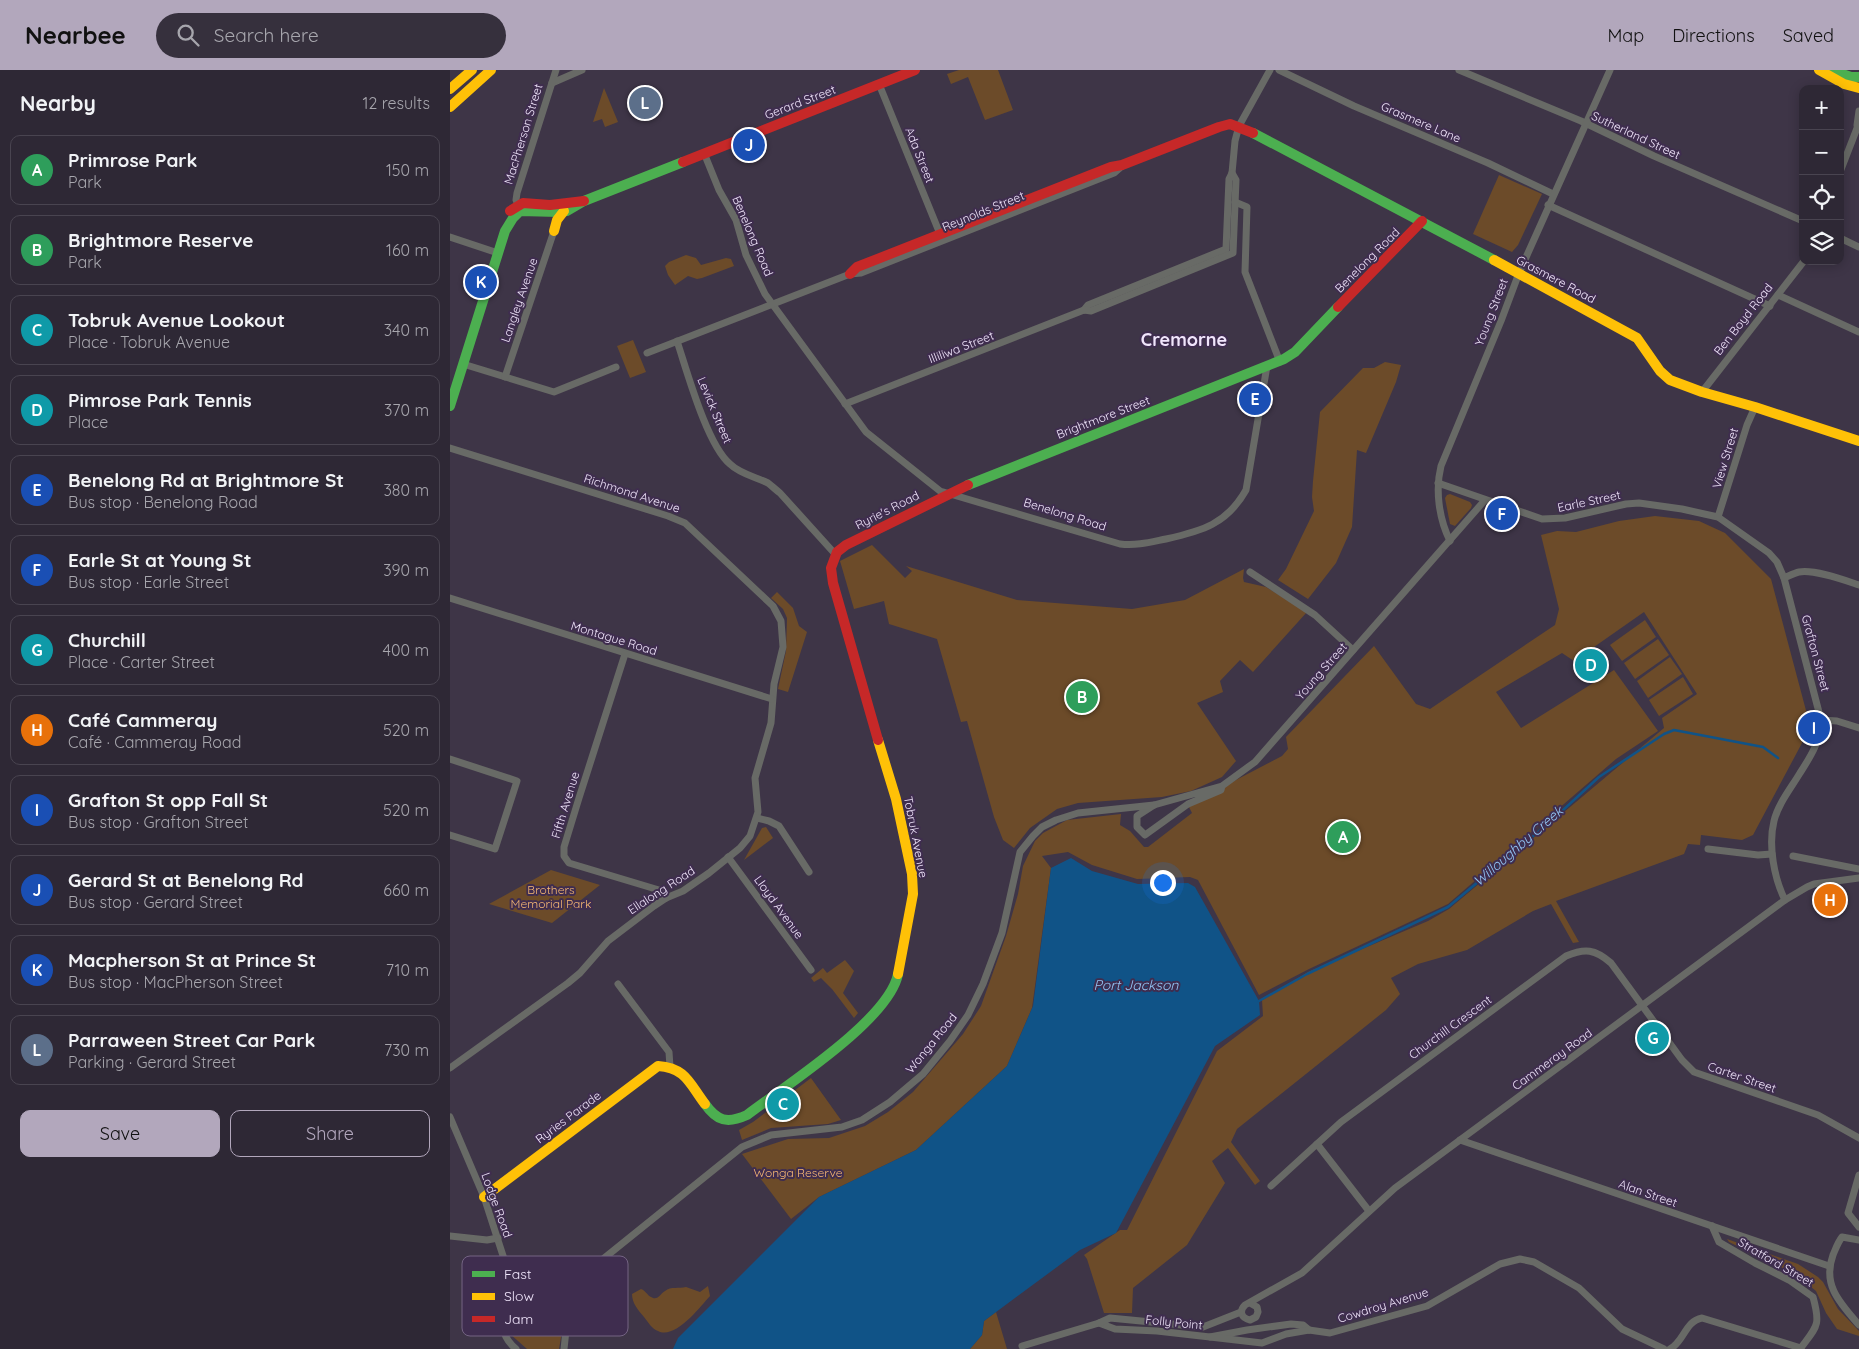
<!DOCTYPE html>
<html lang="en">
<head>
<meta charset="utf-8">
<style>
  :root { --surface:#2e2835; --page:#36303d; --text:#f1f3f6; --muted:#a7a6ad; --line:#494450; --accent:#b2a7bc }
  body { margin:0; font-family:Quicksand,sans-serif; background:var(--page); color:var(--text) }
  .controls { position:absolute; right:15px; top:15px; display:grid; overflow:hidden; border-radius:10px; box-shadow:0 2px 12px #0003 }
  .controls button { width:45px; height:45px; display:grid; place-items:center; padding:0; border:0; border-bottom:1px solid var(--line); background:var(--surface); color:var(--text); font:25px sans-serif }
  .you { position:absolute; left:712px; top:812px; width:18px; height:18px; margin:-12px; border:4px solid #fff; border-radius:50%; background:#1a73e8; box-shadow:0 0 0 8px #1a73e833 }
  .badge { display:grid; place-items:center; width:32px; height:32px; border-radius:50%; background:var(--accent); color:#fff; font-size:16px; font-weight:700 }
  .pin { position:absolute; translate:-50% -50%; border:2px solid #fff; box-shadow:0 1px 5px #0006 }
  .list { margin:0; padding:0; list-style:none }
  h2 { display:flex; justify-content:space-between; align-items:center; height:65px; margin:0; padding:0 20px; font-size:21px }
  h2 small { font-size:16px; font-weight:400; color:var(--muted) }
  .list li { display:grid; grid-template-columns:32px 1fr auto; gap:15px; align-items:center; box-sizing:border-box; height:70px; margin:0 10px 10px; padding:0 10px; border:1px solid var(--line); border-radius:10px }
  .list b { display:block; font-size:19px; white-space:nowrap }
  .list p { margin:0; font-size:16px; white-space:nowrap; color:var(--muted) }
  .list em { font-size:16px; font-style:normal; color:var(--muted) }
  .actions { display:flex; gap:10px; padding:15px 20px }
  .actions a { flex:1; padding:11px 0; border:1px solid var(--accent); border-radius:10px; text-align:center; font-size:18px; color:var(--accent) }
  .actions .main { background:var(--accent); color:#111 }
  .icon { flex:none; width:28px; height:28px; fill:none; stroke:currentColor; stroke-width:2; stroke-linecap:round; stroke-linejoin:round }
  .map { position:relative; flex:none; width:1409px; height:1279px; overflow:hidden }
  header { display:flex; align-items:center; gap:30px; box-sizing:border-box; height:70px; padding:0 25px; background:var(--accent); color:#111 }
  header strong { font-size:24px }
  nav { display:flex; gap:28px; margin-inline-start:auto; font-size:18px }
  .search { width:350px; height:45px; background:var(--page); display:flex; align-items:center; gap:12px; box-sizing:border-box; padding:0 18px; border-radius:28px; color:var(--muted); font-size:19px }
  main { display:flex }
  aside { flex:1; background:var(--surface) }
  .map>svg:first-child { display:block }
  .green { fill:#6c4b29 }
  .water { fill:#105387 }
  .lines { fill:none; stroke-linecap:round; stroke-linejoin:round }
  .stream { stroke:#105387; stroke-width:2.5 }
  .street { stroke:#686a66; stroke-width:7 }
  .fast { stroke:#4caf50; stroke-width:10 }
  .slow { stroke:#ffc107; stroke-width:10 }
  .jam { stroke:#c62828; stroke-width:10 }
  .labels { text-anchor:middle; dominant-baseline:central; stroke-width:4; stroke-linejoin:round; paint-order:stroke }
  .street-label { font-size:12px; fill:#f0e5fb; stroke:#3f2d4f }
  .park-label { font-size:12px; fill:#f8b973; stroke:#3f2d4f }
  .water-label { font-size:14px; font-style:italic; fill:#93c5f4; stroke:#3f2d4f }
  .district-label { font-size:18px; font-weight:bold; fill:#f0e5fb; stroke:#3f2d4f }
  .key { fill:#3f2d4f; stroke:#746483; stroke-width:1 }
  .key-label { font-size:14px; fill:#f0e5fb }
</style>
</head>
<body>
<header>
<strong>Nearbee</strong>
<div class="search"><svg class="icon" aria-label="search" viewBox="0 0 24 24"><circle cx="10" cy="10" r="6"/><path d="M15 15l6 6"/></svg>Search here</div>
<nav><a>Map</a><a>Directions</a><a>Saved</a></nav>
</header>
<main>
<aside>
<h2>Nearby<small>12 results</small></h2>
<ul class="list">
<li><span class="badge" style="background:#2e9e5b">A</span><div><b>Primrose Park</b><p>Park</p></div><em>150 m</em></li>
<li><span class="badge" style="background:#2e9e5b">B</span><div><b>Brightmore Reserve</b><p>Park</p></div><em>160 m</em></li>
<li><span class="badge" style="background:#0f9aa8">C</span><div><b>Tobruk Avenue Lookout</b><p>Place · Tobruk Avenue</p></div><em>340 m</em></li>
<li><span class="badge" style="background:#0f9aa8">D</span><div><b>Pimrose Park Tennis</b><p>Place</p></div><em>370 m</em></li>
<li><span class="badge" style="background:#1a4fb4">E</span><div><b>Benelong Rd at Brightmore St</b><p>Bus stop · Benelong Road</p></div><em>380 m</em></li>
<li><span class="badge" style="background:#1a4fb4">F</span><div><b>Earle St at Young St</b><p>Bus stop · Earle Street</p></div><em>390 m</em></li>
<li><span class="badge" style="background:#0f9aa8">G</span><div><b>Churchill</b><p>Place · Carter Street</p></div><em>400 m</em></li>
<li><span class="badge" style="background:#e8710a">H</span><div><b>Café Cammeray</b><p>Café · Cammeray Road</p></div><em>520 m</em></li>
<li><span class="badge" style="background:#1a4fb4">I</span><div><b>Grafton St opp Fall St</b><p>Bus stop · Grafton Street</p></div><em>520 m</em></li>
<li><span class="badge" style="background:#1a4fb4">J</span><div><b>Gerard St at Benelong Rd</b><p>Bus stop · Gerard Street</p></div><em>660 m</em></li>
<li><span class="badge" style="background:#1a4fb4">K</span><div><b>Macpherson St at Prince St</b><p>Bus stop · MacPherson Street</p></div><em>710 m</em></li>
<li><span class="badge" style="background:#5c6f8a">L</span><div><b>Parraween Street Car Park</b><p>Parking · Gerard Street</p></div><em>730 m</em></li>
</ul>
<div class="actions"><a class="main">Save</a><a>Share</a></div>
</aside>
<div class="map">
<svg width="1409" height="1279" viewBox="0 0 1409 1279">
  <rect width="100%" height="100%" fill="#3e3547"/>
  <!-- green -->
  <g class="green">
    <polygon points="509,0 548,0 563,40 535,50 518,7 501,14 497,4"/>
    <polygon points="154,18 168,52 155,57 152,49 143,52"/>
    <polygon points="1049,105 1092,124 1068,175 1062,182 1023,164"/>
    <polygon points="236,185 246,188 251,195 276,188 281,189 284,196 252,208 247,209 238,206 225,215 218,205 215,196 219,192"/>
    <polygon points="183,270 196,302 180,308 167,276"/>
    <polygon points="935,292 951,295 946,312 916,383 907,380 902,457 886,493 858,529 828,510 836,499 864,441 862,427 863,411 870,342 913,298 924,298"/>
    <polygon points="1000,424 1020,432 1022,435 1021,438 1005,456 1000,454 995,428 997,425"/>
    <polygon points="1205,446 1249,451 1275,463 1321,509 1358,648 1352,673 1303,765 1292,770 1251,765 1250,775 1238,774 1234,784 1106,831 1129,872 1123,873 1101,834 1083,841 1017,880 968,894 941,908 950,924 936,940 787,1059 781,1072 810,1111 805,1115 778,1078 762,1091 775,1113 737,1175 683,1218 682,1243 654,1243 637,1189 634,1185 670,1160 677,1160 767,981 813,946 812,930 858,902 978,851 999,839 1214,658 1212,648 1247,624 1194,542 1124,591 1112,583 1046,622 1071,658 1164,600 1208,661 1166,689 998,834 859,899 809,925 748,810 740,807 687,809 642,795 618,782 592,786 601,798 582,938 557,996 466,1080 369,1127 341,1149 292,1084 338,1069 379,1068 415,1056 438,1042 463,1022 513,964 531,936 556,866 568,824 573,796 585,771 593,763 617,750 671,744 670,755 680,761 694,777 698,777 742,743 738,735 832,686 838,679 836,667 924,576 966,634 980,639 1105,555 1109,539 1091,465 1107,461 1126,462 1169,451"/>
    <polygon points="422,475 455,508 462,501 456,496 567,530 682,539 735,530 794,499 793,508 794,512 816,517 857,542 803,602 790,590 770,611 773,622 747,633 786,691 772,707 741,721 712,727 628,733 607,739 580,758 564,778 553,770 544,747 517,651 511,652 487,569 439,554 434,531 404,539 390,491"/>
    <polygon points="327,522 343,538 349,556 357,562 338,622 328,619 336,581 337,548 333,539 321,528"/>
    <polygon points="1195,550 1206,567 1172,591 1160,575"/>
    <polygon points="1208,569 1219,585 1185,609 1174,593"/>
    <polygon points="1220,587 1232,604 1198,628 1187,611"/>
    <polygon points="1233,607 1243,624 1209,646 1199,630"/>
    <polygon points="316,757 323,768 294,790 312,758"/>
    <polygon points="101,800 150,815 102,853 39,834"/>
    <polygon points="395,890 404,901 393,923 408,943 404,948 382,919 371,908 364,912 361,908 373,898 377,903"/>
    <polygon points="361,1008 391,1050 378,1054 321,1058 292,1070 289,1060 303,1052"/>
    <polygon points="1277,1169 1348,1194 1368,1207 1373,1212 1388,1239 1409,1261 1409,1266 1387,1259 1376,1243 1366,1221 1345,1204 1279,1172"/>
    <path d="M 258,1216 L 260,1226 C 250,1237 225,1270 208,1261 C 202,1259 198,1252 194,1247 C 188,1240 182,1233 182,1224 L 191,1219 C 196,1221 197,1225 201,1227 C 208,1231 210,1224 215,1221 C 221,1216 229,1219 236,1217 L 250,1222 Z"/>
    <polygon points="110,1232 113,1256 109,1279 77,1279 59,1263 58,1251 62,1246 79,1251"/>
    <polygon points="546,1242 557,1279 520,1279 532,1265 534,1251"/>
  </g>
  <!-- water -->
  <polygon class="water" points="621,788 642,801 688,814 738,813 745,817 809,931 810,945 765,976 666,1163 630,1180 534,1251 532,1265 520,1279 223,1279 228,1268 369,1127 466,1080 557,996 583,936 601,798"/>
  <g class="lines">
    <!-- stream -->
    <polyline class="stream" points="809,931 857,904 998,837 1100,752 1149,707 1214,664 1224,660 1313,677 1328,688"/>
    <!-- street -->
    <g class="street">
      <polyline points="829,0 904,36 1038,93 1103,124"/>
      <polyline points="1009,0 1131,51 1204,86 1353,151"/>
      <polyline points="102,13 132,0"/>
      <polyline points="429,14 490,164"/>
      <polyline points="1407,55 1409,41"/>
      <path d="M 254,83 L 269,120 L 286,150 L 296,185 L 315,224 L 416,362 L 490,421 L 670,474 C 687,476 701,472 716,469 C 752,461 777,454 796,420 L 817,296"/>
      <polyline points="1390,102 1409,53"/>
      <polyline points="785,132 797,137 795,202 830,292"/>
      <polyline points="68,135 66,130 67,123 106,0"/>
      <polyline points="1098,135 1320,236"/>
      <polyline points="0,167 48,183"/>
      <polyline points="1390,168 1409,177"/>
      <polyline points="1328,225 1409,262"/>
      <polyline points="634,240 638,235 776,179 779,109 782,103 785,71 789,56 820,0"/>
      <path d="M 227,271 C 237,301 257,375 280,394 C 290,404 306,407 318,413 C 322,416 326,420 330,423 L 386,485"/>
      <polyline points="197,283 400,204 411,203 664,103 672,96"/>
      <polyline points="13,294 104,322 166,297"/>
      <polyline points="55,307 104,161"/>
      <polyline points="1252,322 1354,191"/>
      <polyline points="395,334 634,240 641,241 783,183 786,110 782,103"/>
      <polyline points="0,378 218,446 235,453 323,536 331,551 333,577 324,614 321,653 305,708 308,742 300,766 290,778 259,803 233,821 216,828 204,836 158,871 130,903 118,913 0,998"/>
      <path d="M 988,413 L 1092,449 L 1115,448 L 1176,434 L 1189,433 L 1232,439 L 1268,447 L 1319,483 L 1327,492 L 1334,508 L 1371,650 C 1371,670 1361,686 1350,703 C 1341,718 1328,734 1324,751 C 1318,775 1324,808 1335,830"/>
      <polyline points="1268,447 1297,355 1305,337"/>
      <path d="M 1000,471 C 989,449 985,420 991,396 L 1051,251 L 1069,203 L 1160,0"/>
      <polyline points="800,502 865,545 903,580"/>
      <path d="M 1334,508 C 1339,506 1344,503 1349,502 C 1364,499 1394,510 1409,515"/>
      <polyline points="0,528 322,629"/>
      <polyline points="175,584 129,728 114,777 114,786 119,793 209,820 216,828"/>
      <polyline points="1371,650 1387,651 1409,658"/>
      <polyline points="0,689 67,711 45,779 0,765"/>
      <polyline points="772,716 704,735 687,746 687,757 695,765 738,734 771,720 772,716 805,692 1035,430"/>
      <polyline points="307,748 319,751 329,756 359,802"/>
      <polyline points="1258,779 1308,785 1322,784"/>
      <polyline points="1343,786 1409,799"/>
      <polyline points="278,787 361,900"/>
      <polyline points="168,914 219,982 220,997"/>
      <polyline points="0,1047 34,1127 68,1232 76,1240 88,1238 117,1218 292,1077 321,1065 392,1057 412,1050 440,1032 473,1004 500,971 518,945 533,914 552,863 570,782 583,766 592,757 606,750 628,743 704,735"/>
      <polyline points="1010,1070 1379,1196"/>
      <polyline points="867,1074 919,1141"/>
      <polyline points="1409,1105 1398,1143 1409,1157"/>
      <path d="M 821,1116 L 891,1052 L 1116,886 C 1135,878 1145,879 1161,893 L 1232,990 L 1244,1002 L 1368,1045 L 1409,1068"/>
      <path d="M 1262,1156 L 1269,1172 L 1305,1193 L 1339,1210 L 1363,1227 C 1371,1256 1367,1256 1350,1279"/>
      <polyline points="0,1166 37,1170 48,1168"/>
      <path d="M 1409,1170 L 1392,1167 C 1388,1172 1386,1178 1383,1185 C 1372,1215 1390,1233 1409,1255"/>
      <path d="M 800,1233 L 807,1237 L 808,1242 L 806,1247 L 800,1250 C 791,1248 789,1241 795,1235 L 852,1203 L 945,1118 L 1335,830 L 1357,817 L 1364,814 L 1409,808"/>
      <polyline points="649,1253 665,1259 707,1261 760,1267 797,1260 841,1254 853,1255 859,1260"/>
      <polyline points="760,1267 812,1273 836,1264 859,1260 880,1263 977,1236 1050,1194 1070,1189 1084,1192 1129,1218 1172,1259 1214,1279"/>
      <polyline points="572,1276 649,1253 660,1248 753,1257 791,1242"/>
      <path d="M 66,1279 C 47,1263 52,1248 68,1232"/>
      <polyline points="114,1279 120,1223 117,1218"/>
      <path d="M 1220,1279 C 1234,1272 1235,1251 1252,1248 L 1351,1278"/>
    </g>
    <!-- fast -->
    <g class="fast">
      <polyline points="1381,0 1401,7 1409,7"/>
      <polyline points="803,63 1044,190"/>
      <polyline points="0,336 55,161 63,148 70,141 109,142 117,141 134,131 233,92"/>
      <polyline points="518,415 834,289 845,282 888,237"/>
      <path d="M 255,1034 C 267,1051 277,1054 297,1045 C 335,1016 439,950 448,904"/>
    </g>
    <!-- slow -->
    <g class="slow">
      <polyline points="1369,0 1394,14 1409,18"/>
      <polyline points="0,19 22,0"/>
      <polyline points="0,37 41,0"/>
      <polyline points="104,161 107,150 114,141"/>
      <polyline points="1044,190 1187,268 1210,301 1220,310 1252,322 1305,337 1409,371"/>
      <polyline points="428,670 446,729 462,804 463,824 448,904"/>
      <path d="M 34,1127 L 208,996 C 236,998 239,1013 255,1034"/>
    </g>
    <!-- jam -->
    <g class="jam">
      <polyline points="233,92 465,0"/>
      <polyline points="60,141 73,133 100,135 134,131"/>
      <polyline points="400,204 407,197 661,97 672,95 769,57 780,54 803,63"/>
      <polyline points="888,237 972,151"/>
      <polyline points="428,670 383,513 381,498 387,482 396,475 518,415"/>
    </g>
  </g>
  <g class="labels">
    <!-- street labels -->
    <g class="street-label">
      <text transform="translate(350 32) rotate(-21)">Gerard Street</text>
      <text transform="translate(971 52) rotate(23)">Grasmere Lane</text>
      <text transform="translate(73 64) rotate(-73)">MacPherson Street</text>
      <text transform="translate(1186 65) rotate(25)">Sutherland Street</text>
      <text transform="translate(470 85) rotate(68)">Ada Street</text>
      <text transform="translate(533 141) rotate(-22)">Reynolds Street</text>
      <text transform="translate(303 166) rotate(67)">Benelong Road</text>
      <text transform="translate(917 190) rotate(-45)">Benelong Road</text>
      <text transform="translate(1106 209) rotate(28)">Grasmere Road</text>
      <text transform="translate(69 230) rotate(-71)">Langley Avenue</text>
      <text transform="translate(1041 242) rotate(-69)">Young Street</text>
      <text transform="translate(1293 249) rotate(-52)">Ben Boyd Road</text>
      <text transform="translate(511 277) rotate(-21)">Illiliwa Street</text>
      <text transform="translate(265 340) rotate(67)">Levick Street</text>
      <text transform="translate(653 347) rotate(-21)">Brightmore Street</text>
      <text transform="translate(1275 388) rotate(-73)">View Street</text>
      <text transform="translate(182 423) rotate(18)">Richmond Avenue</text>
      <text transform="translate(1139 431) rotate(-12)">Earle Street</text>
      <text transform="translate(437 440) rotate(-27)">Ryrie's Road</text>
      <text transform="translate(615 444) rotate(17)">Benelong Road</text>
      <text transform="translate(164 568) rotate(17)">Montague Road</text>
      <text transform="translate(1366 583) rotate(75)">Grafton Street</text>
      <text transform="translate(871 601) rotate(-49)">Young Street</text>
      <text transform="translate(115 735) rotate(-73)">Fifth Avenue</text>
      <text transform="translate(466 767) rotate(79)">Tobruk Avenue</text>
      <text transform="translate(211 820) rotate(-33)">Ellalong Road</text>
      <text transform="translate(329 837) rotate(54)">Lloyd Avenue</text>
      <text transform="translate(1000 957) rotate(-36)">Churchill Crescent</text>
      <text transform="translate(481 973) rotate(-51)">Wonga Road</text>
      <text transform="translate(1102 989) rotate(-36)">Cammeray Road</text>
      <text transform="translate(1292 1007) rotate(19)">Carter Street</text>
      <text transform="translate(118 1047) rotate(-37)">Ryries Parade</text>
      <text transform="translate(1198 1123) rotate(19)">Alan Street</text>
      <text transform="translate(47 1135) rotate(70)">Lodge Road</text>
      <text transform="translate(1326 1192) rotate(30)">Stratford Street</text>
      <text transform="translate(933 1235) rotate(-17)">Cowdroy Avenue</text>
      <text transform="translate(724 1252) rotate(6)">Folly Point</text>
    </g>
    <!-- park labels -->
    <g class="park-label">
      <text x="101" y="819">Brothers<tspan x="101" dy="14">Memorial Park</tspan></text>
      <text x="348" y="1102">Wonga Reserve</text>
    </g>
    <!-- water labels -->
    <g class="water-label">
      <text transform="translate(1068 776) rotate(-41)">Willoughby Creek</text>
      <text x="686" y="915">Port Jackson</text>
    </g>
    <!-- district labels -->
    <g class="district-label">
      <text x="734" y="269">Cremorne</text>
    </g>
  </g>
  <!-- legend -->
  <rect x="12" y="1186" width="166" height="80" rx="8" class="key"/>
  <rect x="22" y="1201" width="23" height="6" fill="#4caf50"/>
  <rect x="22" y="1223" width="23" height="7" fill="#ffc107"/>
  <rect x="22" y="1246" width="23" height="6" fill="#c62828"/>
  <g class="key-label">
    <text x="54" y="1209">Fast</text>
    <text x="54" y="1231">Slow</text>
    <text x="54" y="1254">Jam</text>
  </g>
</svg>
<div class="controls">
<button>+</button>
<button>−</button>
<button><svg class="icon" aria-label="locate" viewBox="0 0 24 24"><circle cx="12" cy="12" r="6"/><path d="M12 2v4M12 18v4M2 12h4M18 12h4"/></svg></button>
<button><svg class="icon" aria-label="layers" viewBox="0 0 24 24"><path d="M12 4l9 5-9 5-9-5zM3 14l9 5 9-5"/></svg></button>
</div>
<div class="you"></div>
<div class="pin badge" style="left:893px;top:767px;background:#2e9e5b">A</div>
<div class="pin badge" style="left:632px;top:627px;background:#2e9e5b">B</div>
<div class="pin badge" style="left:333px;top:1034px;background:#0f9aa8">C</div>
<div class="pin badge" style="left:1141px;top:595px;background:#0f9aa8">D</div>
<div class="pin badge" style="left:805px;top:329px;background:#1a4fb4">E</div>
<div class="pin badge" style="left:1052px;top:444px;background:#1a4fb4">F</div>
<div class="pin badge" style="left:1203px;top:968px;background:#0f9aa8">G</div>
<div class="pin badge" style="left:1380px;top:830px;background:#e8710a">H</div>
<div class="pin badge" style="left:1364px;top:658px;background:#1a4fb4">I</div>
<div class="pin badge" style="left:299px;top:75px;background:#1a4fb4">J</div>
<div class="pin badge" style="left:31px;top:212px;background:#1a4fb4">K</div>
<div class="pin badge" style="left:195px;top:33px;background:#5c6f8a">L</div>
</div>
</main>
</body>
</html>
